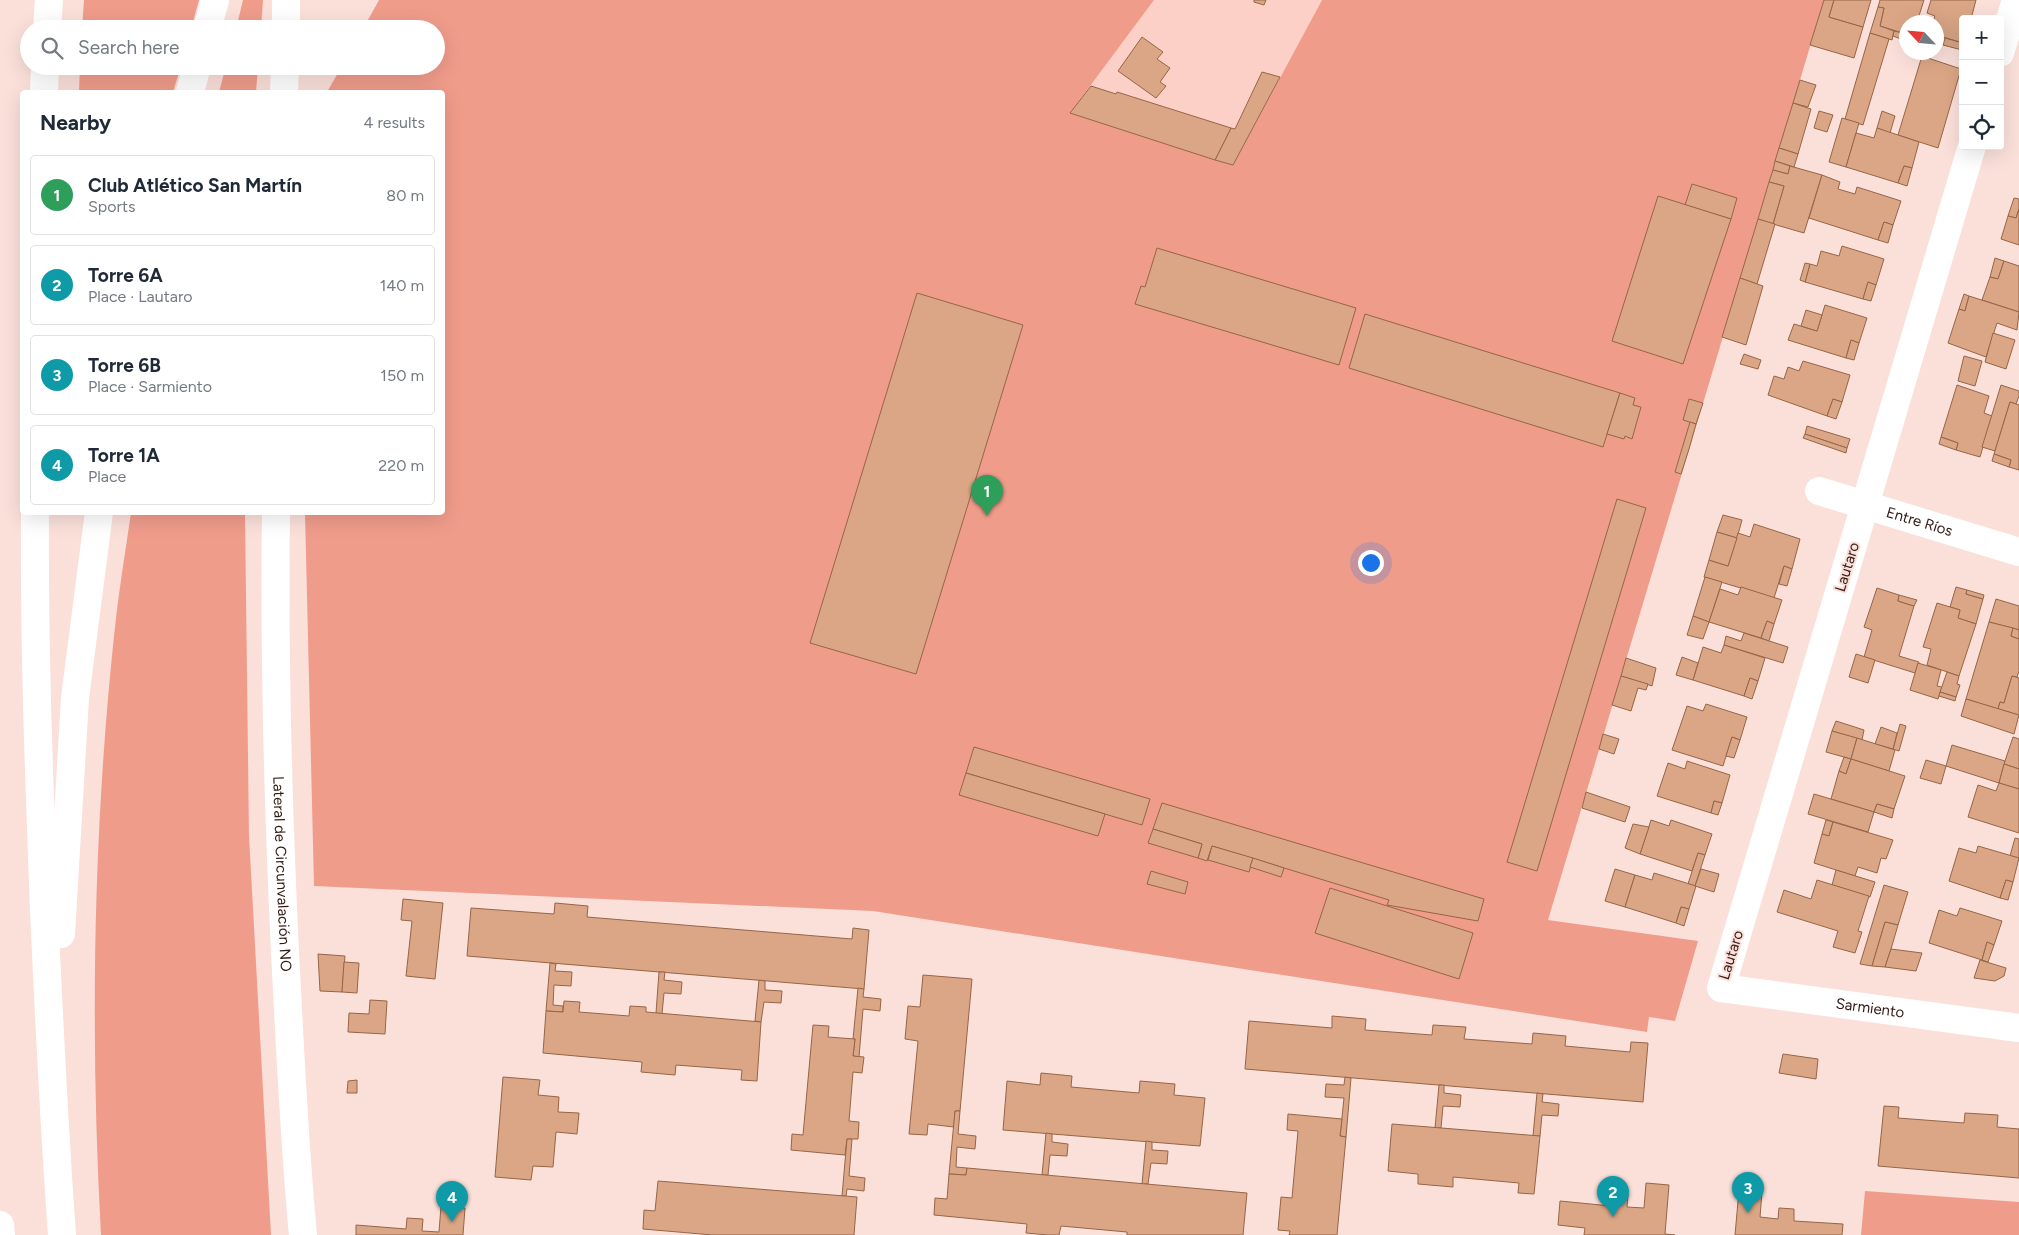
<!DOCTYPE html>
<html lang="en">
<head>
<meta charset="utf-8">
<style>
  :root { --surface:#fff; --page:#f6f6f7; --text:#1f2937; --muted:#747a83; --line:#e0e1e3; --accent:#1a73e8 }
  body { margin:0; font-family:Figtree,sans-serif; background:var(--page); color:var(--text) }
  .controls { position:absolute; right:15px; top:15px; display:grid; overflow:hidden; border-radius:5px; box-shadow:0 5px 20px #0002 }
  .controls button { width:45px; height:45px; display:grid; place-items:center; padding:0; border:0; border-bottom:1px solid var(--line); background:var(--surface); color:var(--text); font:25px sans-serif }
  .compass { position:absolute; left:1899px; top:15px; width:45px; height:45px; border-radius:50%; background:var(--surface); box-shadow:0 5px 20px #0002; rotate:296deg }
  .you { position:absolute; left:1370px; top:562px; width:18px; height:18px; margin:-12px; border:4px solid #fff; border-radius:50%; background:#1a73e8; box-shadow:0 0 0 8px #1a73e833 }
  .badge { display:grid; place-items:center; width:32px; height:32px; border-radius:50%; background:var(--accent); color:#fff; font-size:16px; font-weight:700 }
  .pin { position:absolute; translate:-50% -41px; filter:drop-shadow(0 1px 2px #0008) }
  .pin::after { content:''; position:absolute; top:26px; width:18px; height:15px; background:inherit; clip-path:polygon(0 0,100% 0,50% 100%) }
  .list { margin:0; padding:0; list-style:none }
  h2 { display:flex; justify-content:space-between; align-items:center; height:65px; margin:0; padding:0 20px; font-size:21px }
  h2 small { font-size:16px; font-weight:400; color:var(--muted) }
  .list li { display:grid; grid-template-columns:32px 1fr auto; gap:15px; align-items:center; box-sizing:border-box; height:80px; margin:0 10px 10px; padding:0 10px; border:1px solid var(--line); border-radius:5px }
  .list b { display:block; font-size:19px; white-space:nowrap }
  .list p { margin:0; font-size:16px; white-space:nowrap; color:var(--muted) }
  .list em { font-size:16px; font-style:normal; color:var(--muted) }
  .icon { flex:none; width:28px; height:28px; fill:none; stroke:currentColor; stroke-width:2; stroke-linecap:round; stroke-linejoin:round }
  .map { position:relative; flex:none; width:2019px; height:1235px; overflow:hidden }
  .search { position:absolute; background:var(--surface); box-shadow:0 5px 20px #0002; left:20px; top:20px; width:425px; height:55px; display:flex; align-items:center; gap:12px; box-sizing:border-box; padding:0 18px; border-radius:28px; color:var(--muted); font-size:19px }
  .panel { position:absolute; background:var(--surface); box-shadow:0 5px 20px #0002; left:20px; top:90px; width:425px; height:425px; border-radius:5px }
  .map>svg:first-child { display:block }
  .built { fill:#fdd0c7 }
  .green { fill:#f09c8b }
  .building { fill:#dba686; stroke:#966547 }
  .lines { fill:none; stroke-linecap:round; stroke-linejoin:round }
  .minor { stroke:#fff; stroke-width:28 }
  .highway { stroke:#fff; stroke-width:28 }
  .labels { text-anchor:middle; dominant-baseline:central; stroke-width:4; stroke-linejoin:round; paint-order:stroke }
  .street-label { font-size:15px; fill:#311915; stroke:#fbe0da }
</style>
</head>
<body>
<div class="map">
<svg width="2019" height="1235" viewBox="0 0 2019 1235">
  <rect width="100%" height="100%" fill="#fbe0da"/>
  <!-- built -->
  <polygon class="built" points="1154,0 1322,0 1233,165 1070,113"/>
  <!-- green -->
  <g class="green">
    <polygon points="84,0 199,0 191,29 82,29"/>
    <polygon points="243,0 263,0 261,29 236,29"/>
    <polygon points="379,0 1154,0 1070,113 1233,165 1322,0 1824,0 1548,920 1698,941 1675,1021 1649,1017 1647,1032 873,911 314,886 305,513 442,512 442,92 327,92 342,66 436,66 436,29 363,29"/>
    <polygon points="80,66 181,66 173,92 79,92"/>
    <polygon points="226,66 258,66 256,92 219,92"/>
    <path d="M 131,513 L 245,513 L 249,836 L 271,1235 L 101,1235 C 90,1035 93,835 114,636 C 118,595 125,554 131,513 Z"/>
    <polygon points="1865,1191 2019,1202 2019,1235 1861,1235"/>
  </g>
  <!-- building -->
  <g class="building">
    <polygon points="1254,0 1266,0 1264,5 1254,2"/>
    <polygon points="1824,0 1834,0 1829,17 1863,27 1854,58 1810,45"/>
    <polygon points="1834,0 1871,0 1863,27 1829,17"/>
    <polygon points="1880,0 1924,0 1917,22 1906,22 1906,34 1880,26 1884,8 1878,7"/>
    <polygon points="1931,0 1976,0 1971,19 1963,19 1963,43 1936,35 1936,22 1933,22 1935,16 1927,13"/>
    <polygon points="1878,7 1884,8 1880,26 1894,31 1892,40 1870,33"/>
    <polygon points="1894,31 1906,34 1906,41 1893,36"/>
    <polygon points="1870,33 1889,39 1863,125 1845,119"/>
    <polygon points="1142,37 1163,52 1157,59 1170,68 1160,82 1166,86 1156,98 1118,71"/>
    <polygon points="1945,38 1963,43 1962,50 1943,45"/>
    <polygon points="1922,56 1961,69 1938,148 1898,135"/>
    <polygon points="1262,72 1280,77 1233,165 1215,160 1231,128 1235,129"/>
    <polygon points="1800,80 1816,85 1808,107 1793,103"/>
    <polygon points="1091,86 1116,94 1117,92 1231,128 1215,160 1070,113"/>
    <polygon points="1793,103 1811,109 1798,154 1779,148"/>
    <polygon points="1819,111 1833,115 1827,132 1814,128"/>
    <polygon points="1882,111 1895,116 1890,133 1877,128"/>
    <polygon points="1842,118 1859,123 1846,167 1829,162"/>
    <polygon points="1877,128 1919,142 1912,168 1904,166 1898,183 1846,167 1856,133 1874,138"/>
    <polygon points="1779,148 1798,154 1794,167 1775,161"/>
    <polygon points="1775,161 1790,166 1788,174 1773,170"/>
    <polygon points="1790,166 1822,175 1804,233 1773,224 1784,186 1769,182 1773,170 1788,174"/>
    <polygon points="1904,166 1912,168 1907,186 1898,183"/>
    <polygon points="1822,175 1840,182 1838,189 1855,194 1857,187 1901,201 1893,225 1884,222 1878,240 1809,218"/>
    <polygon points="1769,182 1784,186 1773,224 1758,219"/>
    <polygon points="1692,184 1737,198 1731,219 1685,205"/>
    <polygon points="1658,196 1731,219 1683,364 1612,341"/>
    <polygon points="2014,198 2019,199 2019,209 2016,218 2008,216"/>
    <polygon points="2019,209 2019,245 2001,239 2008,216 2016,218"/>
    <polygon points="1758,219 1775,224 1757,284 1740,278"/>
    <polygon points="1884,222 1893,225 1888,243 1878,240"/>
    <polygon points="1842,246 1884,259 1876,285 1868,282 1863,299 1805,282 1810,264 1817,266 1821,251 1839,256"/>
    <polygon points="1157,248 1356,308 1339,365 1135,304 1141,286 1145,287"/>
    <polygon points="1995,258 2004,261 1998,279 1990,277"/>
    <polygon points="2004,261 2019,266 2019,312 1982,300 1990,277 1998,279"/>
    <polygon points="1805,263 1810,264 1805,282 1800,280"/>
    <polygon points="1740,278 1763,286 1746,345 1722,337"/>
    <polygon points="1868,282 1876,285 1871,301 1863,299"/>
    <polygon points="917,293 1023,325 916,674 810,643"/>
    <polygon points="1964,294 1969,296 1965,311 1959,309"/>
    <polygon points="1969,296 2019,312 2017,330 1997,323 1986,357 1948,343 1959,309 1965,311"/>
    <polygon points="1825,305 1867,318 1859,343 1851,340 1846,358 1788,340 1794,324 1817,331"/>
    <polygon points="1806,310 1822,315 1817,331 1801,326"/>
    <polygon points="1365,314 1620,393 1603,447 1349,368"/>
    <polygon points="1993,333 2015,340 2006,369 1985,362"/>
    <polygon points="1851,340 1859,343 1854,360 1846,358"/>
    <polygon points="1744,354 1761,360 1758,369 1740,364"/>
    <polygon points="1964,356 1982,361 1975,386 1958,381"/>
    <polygon points="1803,361 1850,375 1842,402 1833,399 1827,416 1768,395 1774,376 1784,379 1788,367 1799,371"/>
    <polygon points="1957,385 1989,396 1984,413 1992,416 1980,457 1956,450 1958,443 1941,437"/>
    <polygon points="2001,385 2019,391 2019,396 2016,404 2010,402 1995,451 1982,447"/>
    <polygon points="1620,393 1635,398 1633,405 1641,407 1632,439 1625,436 1624,439 1607,434"/>
    <polygon points="1689,399 1703,403 1696,424 1683,420"/>
    <polygon points="1833,399 1842,402 1836,419 1827,416"/>
    <polygon points="2010,402 2019,405 2019,470 2009,467 2011,460 1994,454"/>
    <polygon points="1690,422 1696,424 1689,449 1681,474 1675,472"/>
    <polygon points="1807,426 1850,439 1847,448 1805,434"/>
    <polygon points="1805,434 1847,448 1846,453 1803,438"/>
    <polygon points="1941,437 1958,443 1956,450 1939,444"/>
    <polygon points="1994,454 2011,460 2009,467 1992,461"/>
    <polygon points="1617,499 1646,508 1537,871 1507,862"/>
    <polygon points="1723,515 1742,520 1737,538 1717,532"/>
    <polygon points="1754,524 1800,539 1792,569 1784,566 1774,598 1704,577 1709,560 1728,566 1738,533 1750,537"/>
    <polygon points="1717,532 1737,538 1728,566 1709,560"/>
    <polygon points="1784,566 1792,569 1787,586 1779,584"/>
    <polygon points="1705,577 1722,582 1709,622 1693,616"/>
    <polygon points="1741,587 1782,600 1774,624 1767,621 1761,638 1709,622 1720,589 1738,595"/>
    <polygon points="1956,587 1967,590 1966,594 1983,599 1976,624 1958,618 1960,610 1950,607"/>
    <polygon points="1877,588 1899,595 1898,601 1914,606 1899,656 1919,662 1915,673 1864,657 1872,630 1864,627"/>
    <polygon points="1967,590 1984,595 1983,599 1966,594"/>
    <polygon points="1899,595 1917,600 1914,606 1898,601"/>
    <polygon points="1996,599 2019,606 2019,630 1989,622"/>
    <polygon points="1937,603 1960,610 1958,618 1976,624 1959,676 1927,665 1931,649 1923,647"/>
    <polygon points="1693,616 1709,622 1703,639 1687,635"/>
    <polygon points="1767,621 1774,624 1769,641 1761,638"/>
    <polygon points="1989,622 2013,628 2011,636 2019,639 2019,671 2017,677 2012,676 2004,703 2000,702 1998,709 1966,699"/>
    <polygon points="2013,628 2019,630 2019,639 2011,636"/>
    <polygon points="1744,633 1788,647 1783,663 1724,645 1726,636 1741,641"/>
    <polygon points="1724,645 1765,658 1758,681 1750,678 1744,696 1693,680 1703,647 1721,653"/>
    <polygon points="1856,654 1875,660 1868,683 1849,677"/>
    <polygon points="1682,657 1698,663 1693,680 1676,675"/>
    <polygon points="1626,658 1656,668 1652,686 1621,676"/>
    <polygon points="1918,663 1941,670 1937,686 1942,687 1938,699 1910,690"/>
    <polygon points="1947,672 1959,676 1957,684 1960,685 1956,697 1940,692"/>
    <polygon points="1621,676 1648,684 1646,690 1638,688 1631,711 1612,705"/>
    <polygon points="2012,676 2019,678 2019,715 1998,709 2000,702 2004,703"/>
    <polygon points="1750,678 1758,681 1752,699 1744,696"/>
    <polygon points="1940,692 1956,697 1955,701 1939,696"/>
    <polygon points="1966,699 2019,715 2014,734 1961,716"/>
    <polygon points="1706,704 1747,717 1740,740 1732,737 1723,766 1672,750 1687,706 1703,711"/>
    <polygon points="1836,721 1864,730 1862,740 1832,731"/>
    <polygon points="1900,724 1906,726 1899,751 1893,749"/>
    <polygon points="1881,727 1897,733 1893,749 1875,744"/>
    <polygon points="1832,731 1857,738 1851,759 1826,752"/>
    <polygon points="1603,734 1619,739 1614,754 1599,749"/>
    <polygon points="1732,737 1740,740 1734,758 1726,756"/>
    <polygon points="2013,737 2019,739 2019,769 2004,764"/>
    <polygon points="1857,738 1895,750 1889,771 1851,759"/>
    <polygon points="1952,745 2005,761 1999,783 1946,766"/>
    <polygon points="974,747 1150,799 1142,825 966,773"/>
    <polygon points="1844,757 1851,759 1846,774 1839,771"/>
    <polygon points="1851,759 1905,776 1894,809 1877,804 1874,812 1831,799 1839,771 1846,774"/>
    <polygon points="1926,760 1946,766 1941,784 1920,778"/>
    <polygon points="1687,761 1730,775 1722,803 1714,801 1711,813 1657,796 1668,763 1685,769"/>
    <polygon points="2004,764 2019,769 2019,789 1999,783"/>
    <polygon points="966,773 1105,814 1098,836 959,795"/>
    <polygon points="1999,783 2019,789 2019,833 1968,817 1978,785 1996,791"/>
    <polygon points="1586,792 1630,807 1625,822 1582,808"/>
    <polygon points="1814,794 1874,812 1868,832 1808,814"/>
    <polygon points="1714,801 1722,803 1718,815 1711,813"/>
    <polygon points="1162,803 1484,899 1478,921 1387,905 1389,900 1212,846 1207,861 1198,858 1202,844 1153,829"/>
    <polygon points="1877,804 1894,809 1892,818 1874,812"/>
    <polygon points="1651,820 1669,826 1671,820 1712,834 1705,855 1698,853 1692,871 1640,854"/>
    <polygon points="1826,820 1833,822 1829,836 1822,834"/>
    <polygon points="1833,822 1893,840 1886,859 1881,858 1877,873 1858,867 1855,876 1814,863 1822,834 1829,836"/>
    <polygon points="1633,824 1649,827 1640,854 1625,848"/>
    <polygon points="1153,829 1202,844 1198,858 1148,843"/>
    <polygon points="2015,838 2019,839 2019,858 2010,856"/>
    <polygon points="1212,846 1253,858 1249,872 1208,860"/>
    <polygon points="1978,846 2019,858 2013,882 2006,880 2000,898 1949,881 1959,848 1976,853"/>
    <polygon points="1698,853 1705,855 1695,886 1688,884"/>
    <polygon points="1253,858 1284,868 1281,877 1250,867"/>
    <polygon points="1615,869 1635,875 1625,907 1605,901"/>
    <polygon points="1701,869 1719,874 1714,892 1695,886"/>
    <polygon points="1836,870 1875,882 1870,897 1832,885"/>
    <polygon points="1151,871 1188,882 1185,894 1147,884"/>
    <polygon points="1654,873 1696,886 1689,909 1681,907 1676,923 1625,907 1635,875 1652,880"/>
    <polygon points="1817,880 1869,896 1858,931 1862,932 1855,953 1833,947 1838,931 1777,912 1784,890 1811,899"/>
    <polygon points="2006,880 2013,882 2008,900 2000,898"/>
    <polygon points="1884,885 1908,892 1898,925 1885,922 1872,966 1860,964"/>
    <polygon points="1330,888 1473,933 1459,979 1315,933"/>
    <polygon points="403,899 443,903 435,979 406,976 412,921 401,920"/>
    <polygon points="555,903 588,906 587,917 852,939 853,928 869,930 864,989 467,956 471,908 554,914"/>
    <polygon points="1681,907 1689,909 1684,926 1676,923"/>
    <polygon points="1960,908 2002,921 1994,945 1987,942 1982,960 1929,943 1939,910 1957,916"/>
    <polygon points="1885,922 1898,925 1891,949 1885,967 1872,966"/>
    <polygon points="1987,942 1994,945 1988,962 1982,960"/>
    <polygon points="1891,949 1922,953 1916,971 1885,967"/>
    <polygon points="318,954 345,956 342,992 320,991"/>
    <polygon points="1980,960 2006,968 2004,976 1995,981 1974,978"/>
    <polygon points="344,962 359,963 357,993 342,992"/>
    <polygon points="550,963 556,964 555,971 572,972 571,986 554,985 553,1005 563,1006 563,1012 546,1011"/>
    <polygon points="659,972 665,972 664,980 682,982 681,994 664,993 662,1014 656,1013"/>
    <polygon points="923,975 972,979 960,1111 955,1111 954,1127 928,1124 927,1135 909,1134 918,1041 905,1039 908,1006 920,1007"/>
    <polygon points="759,980 765,981 765,990 782,991 781,1003 764,1002 761,1022 755,1021"/>
    <polygon points="858,988 864,989 863,997 881,999 880,1011 863,1009 859,1057 853,1056 855,1039 853,1039"/>
    <polygon points="370,1000 387,1001 385,1034 348,1032 349,1013 369,1014"/>
    <polygon points="564,1001 580,1002 579,1012 629,1016 630,1006 646,1007 646,1012 761,1022 757,1081 741,1080 742,1070 676,1065 675,1075 641,1072 642,1062 543,1053 546,1011 563,1012"/>
    <polygon points="1332,1016 1366,1019 1365,1030 1432,1035 1433,1025 1466,1027 1464,1039 1532,1044 1533,1033 1566,1036 1565,1046 1630,1052 1631,1042 1648,1043 1643,1102 1245,1069 1249,1021 1332,1028"/>
    <polygon points="813,1025 829,1026 828,1037 855,1039 853,1056 864,1057 862,1073 853,1072 849,1121 859,1122 858,1139 847,1139 845,1155 791,1150 792,1134 803,1135"/>
    <polygon points="1783,1054 1818,1059 1816,1079 1779,1073"/>
    <polygon points="1041,1073 1072,1076 1071,1087 1139,1093 1140,1081 1175,1084 1174,1095 1205,1098 1200,1146 1003,1130 1007,1081 1040,1085"/>
    <polygon points="503,1077 540,1080 538,1095 559,1097 558,1112 579,1113 577,1134 556,1132 553,1167 533,1166 531,1180 495,1177"/>
    <polygon points="1345,1077 1351,1078 1346,1137 1340,1136 1344,1098 1325,1097 1326,1084 1344,1085"/>
    <polygon points="357,1080 357,1093 347,1093 348,1081"/>
    <polygon points="1439,1085 1444,1085 1444,1093 1461,1095 1460,1107 1443,1106 1441,1128 1435,1128"/>
    <polygon points="1537,1093 1543,1094 1542,1102 1559,1104 1558,1116 1542,1115 1540,1136 1533,1136"/>
    <polygon points="1884,1106 1899,1107 1898,1118 1964,1123 1965,1113 1998,1115 1997,1127 2019,1129 2019,1178 1878,1166"/>
    <polygon points="955,1111 960,1111 958,1134 976,1136 975,1149 957,1147 956,1167 967,1168 966,1175 949,1174"/>
    <polygon points="1288,1114 1342,1119 1340,1136 1346,1137 1337,1235 1289,1235 1290,1231 1278,1230 1281,1197 1292,1198 1298,1131 1287,1130"/>
    <polygon points="1392,1124 1540,1136 1534,1194 1518,1193 1519,1183 1453,1177 1453,1187 1418,1184 1418,1174 1388,1171"/>
    <polygon points="1046,1133 1052,1134 1052,1142 1068,1144 1067,1156 1050,1155 1048,1175 1042,1175"/>
    <polygon points="847,1139 852,1139 849,1176 865,1178 864,1191 847,1189 846,1196 842,1196"/>
    <polygon points="1146,1141 1152,1142 1152,1150 1168,1151 1167,1164 1151,1163 1148,1184 1142,1184"/>
    <polygon points="967,1168 1247,1193 1243,1235 1127,1235 1127,1232 1061,1226 1059,1235 1048,1235 1026,1233 1027,1224 934,1215 935,1198 947,1199 949,1174 966,1175"/>
    <polygon points="658,1181 857,1197 854,1235 713,1235 643,1229 644,1210 655,1211"/>
    <polygon points="1646,1183 1669,1185 1665,1234 1675,1235 1584,1235 1585,1228 1558,1225 1560,1201 1611,1206 1611,1194 1628,1195 1627,1207 1644,1208"/>
    <polygon points="1739,1190 1762,1192 1760,1217 1778,1219 1779,1208 1794,1209 1794,1221 1843,1224 1842,1235 1735,1235"/>
    <polygon points="441,1206 465,1208 463,1235 356,1235 356,1225 406,1229 407,1218 423,1219 422,1231 439,1232"/>
  </g>
  <g class="lines">
    <!-- minor -->
    <g class="minor">
      <polyline points="286,29 286,0"/>
      <polyline points="2000,53 2016,0"/>
      <polyline points="284,92 285,66"/>
      <path id="s1" d="M 1972,146 L 1721,988 L 2019,1028"/>
      <path id="s2" d="M 1819,491 L 2019,552"/>
      <path id="s3" d="M 276,512 C 274,659 278,805 285,952 C 290,1046 294,1141 303,1235"/>
    </g>
    <!-- highway -->
    <g class="highway">
      <polyline points="47,29 49,0"/>
      <polyline points="207,29 215,0"/>
      <polyline points="44,92 45,66"/>
      <polyline points="190,92 197,66"/>
      <path d="M 35,512 C 34,645 39,778 44,910 C 49,1018 54,1127 62,1235"/>
      <polyline points="61,934 75,698 99,512"/>
      <polyline points="0,1225 1,1235"/>
    </g>
  </g>
  <g class="labels">
    <!-- street labels -->
    <g class="street-label">
      <text stroke="none"><textPath href="#s2" startOffset="105">Entre Ríos</textPath></text>
      <text transform="translate(1847 567) rotate(-73)">Lautaro</text>
      <text stroke="none"><textPath href="#s3" startOffset="362">Lateral de Circunvalación NO</textPath></text>
      <text transform="translate(1731 955) rotate(-73)">Lautaro</text>
      <text stroke="none"><textPath href="#s1" startOffset="1029">Sarmiento</textPath></text>
    </g>
  </g>
</svg>
<div class="controls">
<button>+</button>
<button>−</button>
<button><svg class="icon" aria-label="locate" viewBox="0 0 24 24"><circle cx="12" cy="12" r="6"/><path d="M12 2v4M12 18v4M2 12h4M18 12h4"/></svg></button>
</div>
<svg class="compass" viewBox="-18 -18 36 36"><path d="M0-13l5 13h-10z" fill="#e53935"/><path d="M0 13l5-13h-10z" fill="#747a83"/></svg>
<div class="you"></div>
<div class="pin badge" style="left:987px;top:516px;background:#2e9e5b">1</div>
<div class="pin badge" style="left:1613px;top:1217px;background:#0f9aa8">2</div>
<div class="pin badge" style="left:1748px;top:1213px;background:#0f9aa8">3</div>
<div class="pin badge" style="left:452px;top:1222px;background:#0f9aa8">4</div>
<div class="search"><svg class="icon" aria-label="search" viewBox="0 0 24 24"><circle cx="10" cy="10" r="6"/><path d="M15 15l6 6"/></svg>Search here</div>
<section class="panel">
<h2>Nearby<small>4 results</small></h2>
<ul class="list">
<li><span class="badge" style="background:#2e9e5b">1</span><div><b>Club Atlético San Martín</b><p>Sports</p></div><em>80 m</em></li>
<li><span class="badge" style="background:#0f9aa8">2</span><div><b>Torre 6A</b><p>Place · Lautaro</p></div><em>140 m</em></li>
<li><span class="badge" style="background:#0f9aa8">3</span><div><b>Torre 6B</b><p>Place · Sarmiento</p></div><em>150 m</em></li>
<li><span class="badge" style="background:#0f9aa8">4</span><div><b>Torre 1A</b><p>Place</p></div><em>220 m</em></li>
</ul>
</section>
</div>
</body>
</html>
